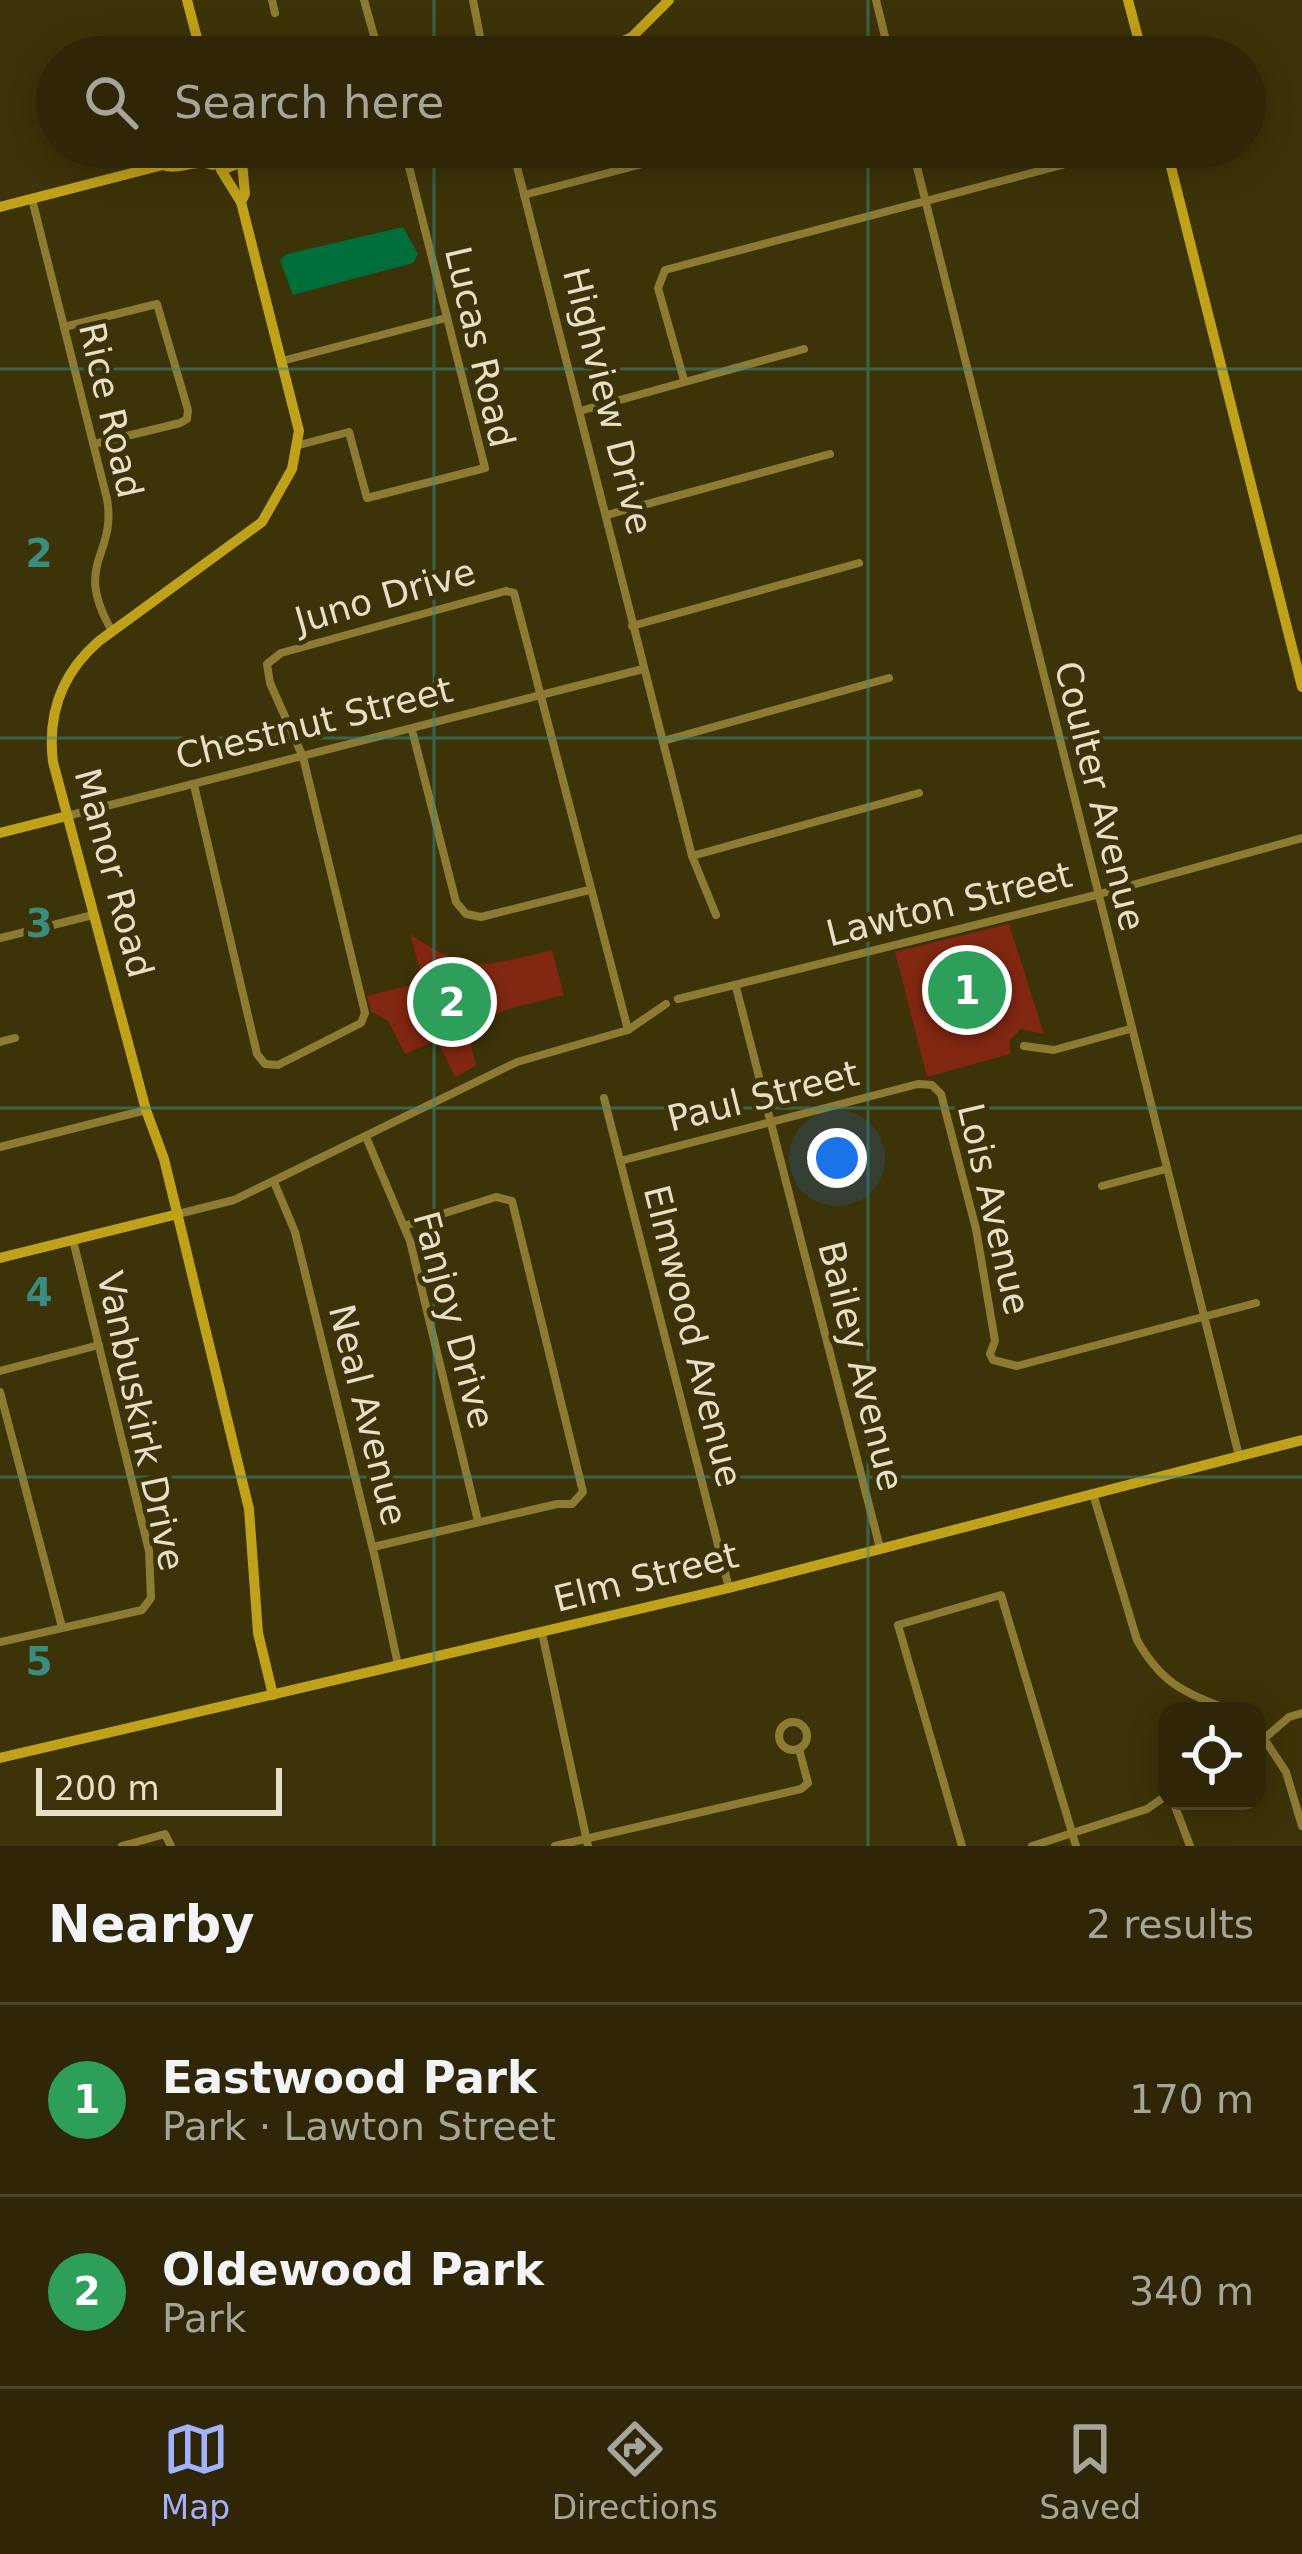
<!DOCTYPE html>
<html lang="en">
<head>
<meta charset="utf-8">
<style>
  :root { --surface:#2e2606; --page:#3a3214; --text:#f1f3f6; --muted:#a7a59b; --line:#494328; --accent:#a2b2fd }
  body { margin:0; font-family:"DejaVu Sans",sans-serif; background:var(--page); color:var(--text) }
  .controls { position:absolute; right:36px; bottom:36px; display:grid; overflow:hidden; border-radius:24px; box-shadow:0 6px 30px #0003 }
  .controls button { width:108px; height:108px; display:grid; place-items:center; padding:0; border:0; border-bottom:3px solid var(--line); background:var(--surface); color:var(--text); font:60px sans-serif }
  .scale { position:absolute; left:36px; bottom:30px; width:246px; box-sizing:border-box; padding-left:12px; border:6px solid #e6e0ca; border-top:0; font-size:33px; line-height:42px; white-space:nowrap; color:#e6e0ca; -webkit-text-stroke:9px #3d3308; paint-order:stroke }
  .you { position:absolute; left:837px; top:1158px; width:42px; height:42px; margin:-30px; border:9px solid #fff; border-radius:50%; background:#1a73e8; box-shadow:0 0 0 18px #1a73e833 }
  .badge { display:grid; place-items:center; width:78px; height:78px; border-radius:50%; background:var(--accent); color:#fff; font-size:39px; font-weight:700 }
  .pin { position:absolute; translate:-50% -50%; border:6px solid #fff; box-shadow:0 3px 12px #0006 }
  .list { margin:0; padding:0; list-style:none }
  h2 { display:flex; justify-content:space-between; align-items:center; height:156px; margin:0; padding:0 48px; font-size:51px }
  h2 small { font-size:39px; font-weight:400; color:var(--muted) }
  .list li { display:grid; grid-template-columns:78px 1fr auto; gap:36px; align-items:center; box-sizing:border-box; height:192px; padding:0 48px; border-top:3px solid var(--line) }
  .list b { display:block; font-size:45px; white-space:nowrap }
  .list p { margin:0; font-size:39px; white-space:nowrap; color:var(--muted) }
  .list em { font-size:39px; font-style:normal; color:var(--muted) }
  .icon { flex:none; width:66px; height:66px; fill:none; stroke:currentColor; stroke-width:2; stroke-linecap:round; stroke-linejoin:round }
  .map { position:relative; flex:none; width:1302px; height:1846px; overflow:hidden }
  .search { position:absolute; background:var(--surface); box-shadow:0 6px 30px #0003; left:36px; right:36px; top:36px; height:132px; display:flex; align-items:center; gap:30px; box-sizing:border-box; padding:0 42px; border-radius:66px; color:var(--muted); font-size:45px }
  .sheet { height:540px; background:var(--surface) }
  nav { display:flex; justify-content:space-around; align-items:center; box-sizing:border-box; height:168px; border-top:3px solid var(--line); background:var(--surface); font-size:33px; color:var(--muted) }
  nav a { display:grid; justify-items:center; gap:6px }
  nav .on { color:var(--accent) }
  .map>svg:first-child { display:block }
  .green { fill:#822711 }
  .water { fill:#006e3b }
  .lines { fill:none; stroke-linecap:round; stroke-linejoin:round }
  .street { stroke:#8d7a33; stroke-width:8 }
  .secondary { stroke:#c0a11a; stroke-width:10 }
  .grid { fill:none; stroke:#3a8b80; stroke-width:3; stroke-opacity:0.55 }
  .labels { text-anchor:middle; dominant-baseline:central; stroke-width:9; stroke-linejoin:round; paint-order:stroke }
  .street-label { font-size:36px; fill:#e6e0ca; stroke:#3d3308 }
  .grid-label { font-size:39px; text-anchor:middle; font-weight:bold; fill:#3a8b80; stroke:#3d3308; stroke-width:9; stroke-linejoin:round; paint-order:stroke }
</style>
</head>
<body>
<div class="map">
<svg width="1302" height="1846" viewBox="0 0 1302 1846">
  <rect width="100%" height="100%" fill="#3d3308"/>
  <!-- green -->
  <g class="green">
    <polygon points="1009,924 1044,1034 1021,1029 1010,1040 1010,1054 927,1077 895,952"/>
    <path d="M 410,934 C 469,975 486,966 552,950 L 564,995 L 508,1009 L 467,1028 L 476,1066 L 455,1077 L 437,1040 L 405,1054 L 388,1021 L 372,1012 L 367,996 L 423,982 Z"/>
  </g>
  <!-- water -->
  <polygon class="water" points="403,227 418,254 413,263 293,295 280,260 287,254"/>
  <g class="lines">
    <!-- street -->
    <g class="street">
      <polyline points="272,0 275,13"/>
      <polyline points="364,0 380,57"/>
      <polyline points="473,0 484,57"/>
      <polyline points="876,0 890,57"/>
      <polyline points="484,41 494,57"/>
      <polyline points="512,147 692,856 716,915"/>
      <polyline points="912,147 1239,1456"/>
      <polyline points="524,195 673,156"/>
      <path d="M 32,199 L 107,499 C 117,557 72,562 112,631"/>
      <polyline points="64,327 157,304 188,410 187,419 180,423 94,444"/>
      <polyline points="282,361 446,318"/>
      <polyline points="684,380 658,288 665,270 1130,147"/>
      <polyline points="580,411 804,349"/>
      <polyline points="299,445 349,432 367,498 485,468 404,147"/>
      <polyline points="607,515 830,454"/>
      <polyline points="632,626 859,563"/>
      <polyline points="412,730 456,902 466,914 481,917 589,890"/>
      <polyline points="663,741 889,678"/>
      <polyline points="67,816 643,669"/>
      <polyline points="692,856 919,793"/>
      <polyline points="0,938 93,915"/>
      <polyline points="736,987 880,1548"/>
      <polyline points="678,999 1096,895 1302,838"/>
      <polyline points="628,1030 666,1004"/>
      <polyline points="0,1042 15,1038"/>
      <polyline points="1024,1046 1054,1050 1130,1029"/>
      <polyline points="604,1098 729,1588"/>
      <polyline points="366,1137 410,1241 478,1521"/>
      <polyline points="0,1147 146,1110"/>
      <polyline points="620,1161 918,1084 932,1085 941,1094 976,1229 995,1341 990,1354 993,1360 1017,1366 1256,1303"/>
      <polyline points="274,1182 295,1232 376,1562 398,1665"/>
      <polyline points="1102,1186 1166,1169"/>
      <polyline points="178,1214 234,1200 517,1062 628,1030 514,593 506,591 281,653 267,664 270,683 303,757 365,1013 361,1023 278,1065 265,1064 257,1054 194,785"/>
      <polyline points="0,1371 99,1345"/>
      <polyline points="0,1392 62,1627"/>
      <path d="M 1093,1494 L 1137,1640 C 1163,1686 1185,1692 1232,1711"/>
      <polyline points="373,1547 557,1504 572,1504 583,1492 512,1201 496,1197 404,1226"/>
      <polyline points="542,1633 588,1846"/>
      <polyline points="0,1642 142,1610 151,1598 149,1551 73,1240"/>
      <circle cx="793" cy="1736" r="14"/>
      <polyline points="1257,1728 1286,1772 1302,1826"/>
      <polyline points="1266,1737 1289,1717 1302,1713"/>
      <polyline points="1173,1801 1190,1846"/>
      <polyline points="122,1846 165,1834 171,1846"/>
      <polyline points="555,1846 801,1789 808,1783 799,1749"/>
      <polyline points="962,1846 898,1625 1001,1595 1076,1846"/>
      <polyline points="1032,1846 1147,1809 1167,1795"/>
    </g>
    <!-- secondary -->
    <g class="secondary">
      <polyline points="187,0 202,57"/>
      <polyline points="1128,0 1143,57"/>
      <polyline points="588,57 632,37 669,0"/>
      <polyline points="207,147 209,160 225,169 242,162 246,147"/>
      <polyline points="1166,147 1302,687"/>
      <path d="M 242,162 L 245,194 L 241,202 L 299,431 L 292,469 L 262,522 L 99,641 C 62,673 47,713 53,762 L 146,1110 L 164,1159 L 249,1509 L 258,1633 L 273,1695"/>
      <polyline points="163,165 166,159 201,147"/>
      <polyline points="221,170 241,202"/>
      <path d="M 0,207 L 163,165 C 179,171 195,158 213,165"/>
      <polyline points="0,833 67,816"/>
      <polyline points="0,1258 178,1214"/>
      <polyline points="0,1758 729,1588 1302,1440"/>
    </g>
  </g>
  <!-- grid -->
  <path class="grid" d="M 434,0 L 434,57M 868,0 L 868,57M 434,147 L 434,1846M 868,147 L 868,1846M 0,369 L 1302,369M 0,738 L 1302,738M 0,1108 L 1302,1108M 0,1477 L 1302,1477"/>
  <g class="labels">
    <!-- street labels -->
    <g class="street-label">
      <text transform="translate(480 347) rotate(77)">Lucas Road</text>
      <text transform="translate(608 401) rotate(76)">Highview Drive</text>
      <text transform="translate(111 410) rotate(77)">Rice Road</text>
      <text transform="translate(385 596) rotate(-16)">Juno Drive</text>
      <text transform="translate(314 723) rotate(-14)">Chestnut Street</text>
      <text transform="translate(1100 796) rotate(76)">Coulter Avenue</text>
      <text transform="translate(114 873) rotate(75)">Manor Road</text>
      <text transform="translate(949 904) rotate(-14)">Lawton Street</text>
      <text transform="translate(763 1096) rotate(-14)">Paul Street</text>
      <text transform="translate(994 1209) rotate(77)">Lois Avenue</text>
      <text transform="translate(454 1320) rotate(75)">Fanjoy Drive</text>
      <text transform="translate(693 1336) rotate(76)">Elmwood Avenue</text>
      <text transform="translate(861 1366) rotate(76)">Bailey Avenue</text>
      <text transform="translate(368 1415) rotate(76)">Neal Avenue</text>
      <text transform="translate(141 1421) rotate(78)">Vanbuskirk Drive</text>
      <text transform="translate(646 1577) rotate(-14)">Elm Street</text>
    </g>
  </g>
  <g class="grid-label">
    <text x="39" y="567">2</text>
    <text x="39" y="937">3</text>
    <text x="39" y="1306">4</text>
    <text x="39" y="1675">5</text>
  </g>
</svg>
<div class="controls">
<button><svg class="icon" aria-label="locate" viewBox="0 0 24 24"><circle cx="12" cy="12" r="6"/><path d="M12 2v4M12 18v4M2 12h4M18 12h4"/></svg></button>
</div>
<div class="scale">200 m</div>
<div class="you"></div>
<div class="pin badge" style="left:967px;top:990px;background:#2e9e5b">1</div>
<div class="pin badge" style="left:452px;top:1002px;background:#2e9e5b">2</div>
<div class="search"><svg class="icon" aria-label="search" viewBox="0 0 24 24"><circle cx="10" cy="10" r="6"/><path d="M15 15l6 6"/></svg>Search here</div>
</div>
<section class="sheet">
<h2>Nearby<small>2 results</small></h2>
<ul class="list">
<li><span class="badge" style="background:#2e9e5b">1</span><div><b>Eastwood Park</b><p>Park · Lawton Street</p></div><em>170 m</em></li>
<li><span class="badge" style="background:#2e9e5b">2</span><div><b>Oldewood Park</b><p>Park</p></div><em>340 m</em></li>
</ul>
</section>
<nav>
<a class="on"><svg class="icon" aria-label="map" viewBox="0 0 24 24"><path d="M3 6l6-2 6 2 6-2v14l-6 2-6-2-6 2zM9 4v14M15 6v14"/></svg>Map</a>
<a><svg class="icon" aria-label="directions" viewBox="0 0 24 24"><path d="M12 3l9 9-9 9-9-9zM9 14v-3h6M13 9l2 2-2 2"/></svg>Directions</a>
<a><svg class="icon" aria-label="saved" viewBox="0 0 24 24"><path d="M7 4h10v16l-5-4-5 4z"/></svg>Saved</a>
</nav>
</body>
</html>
